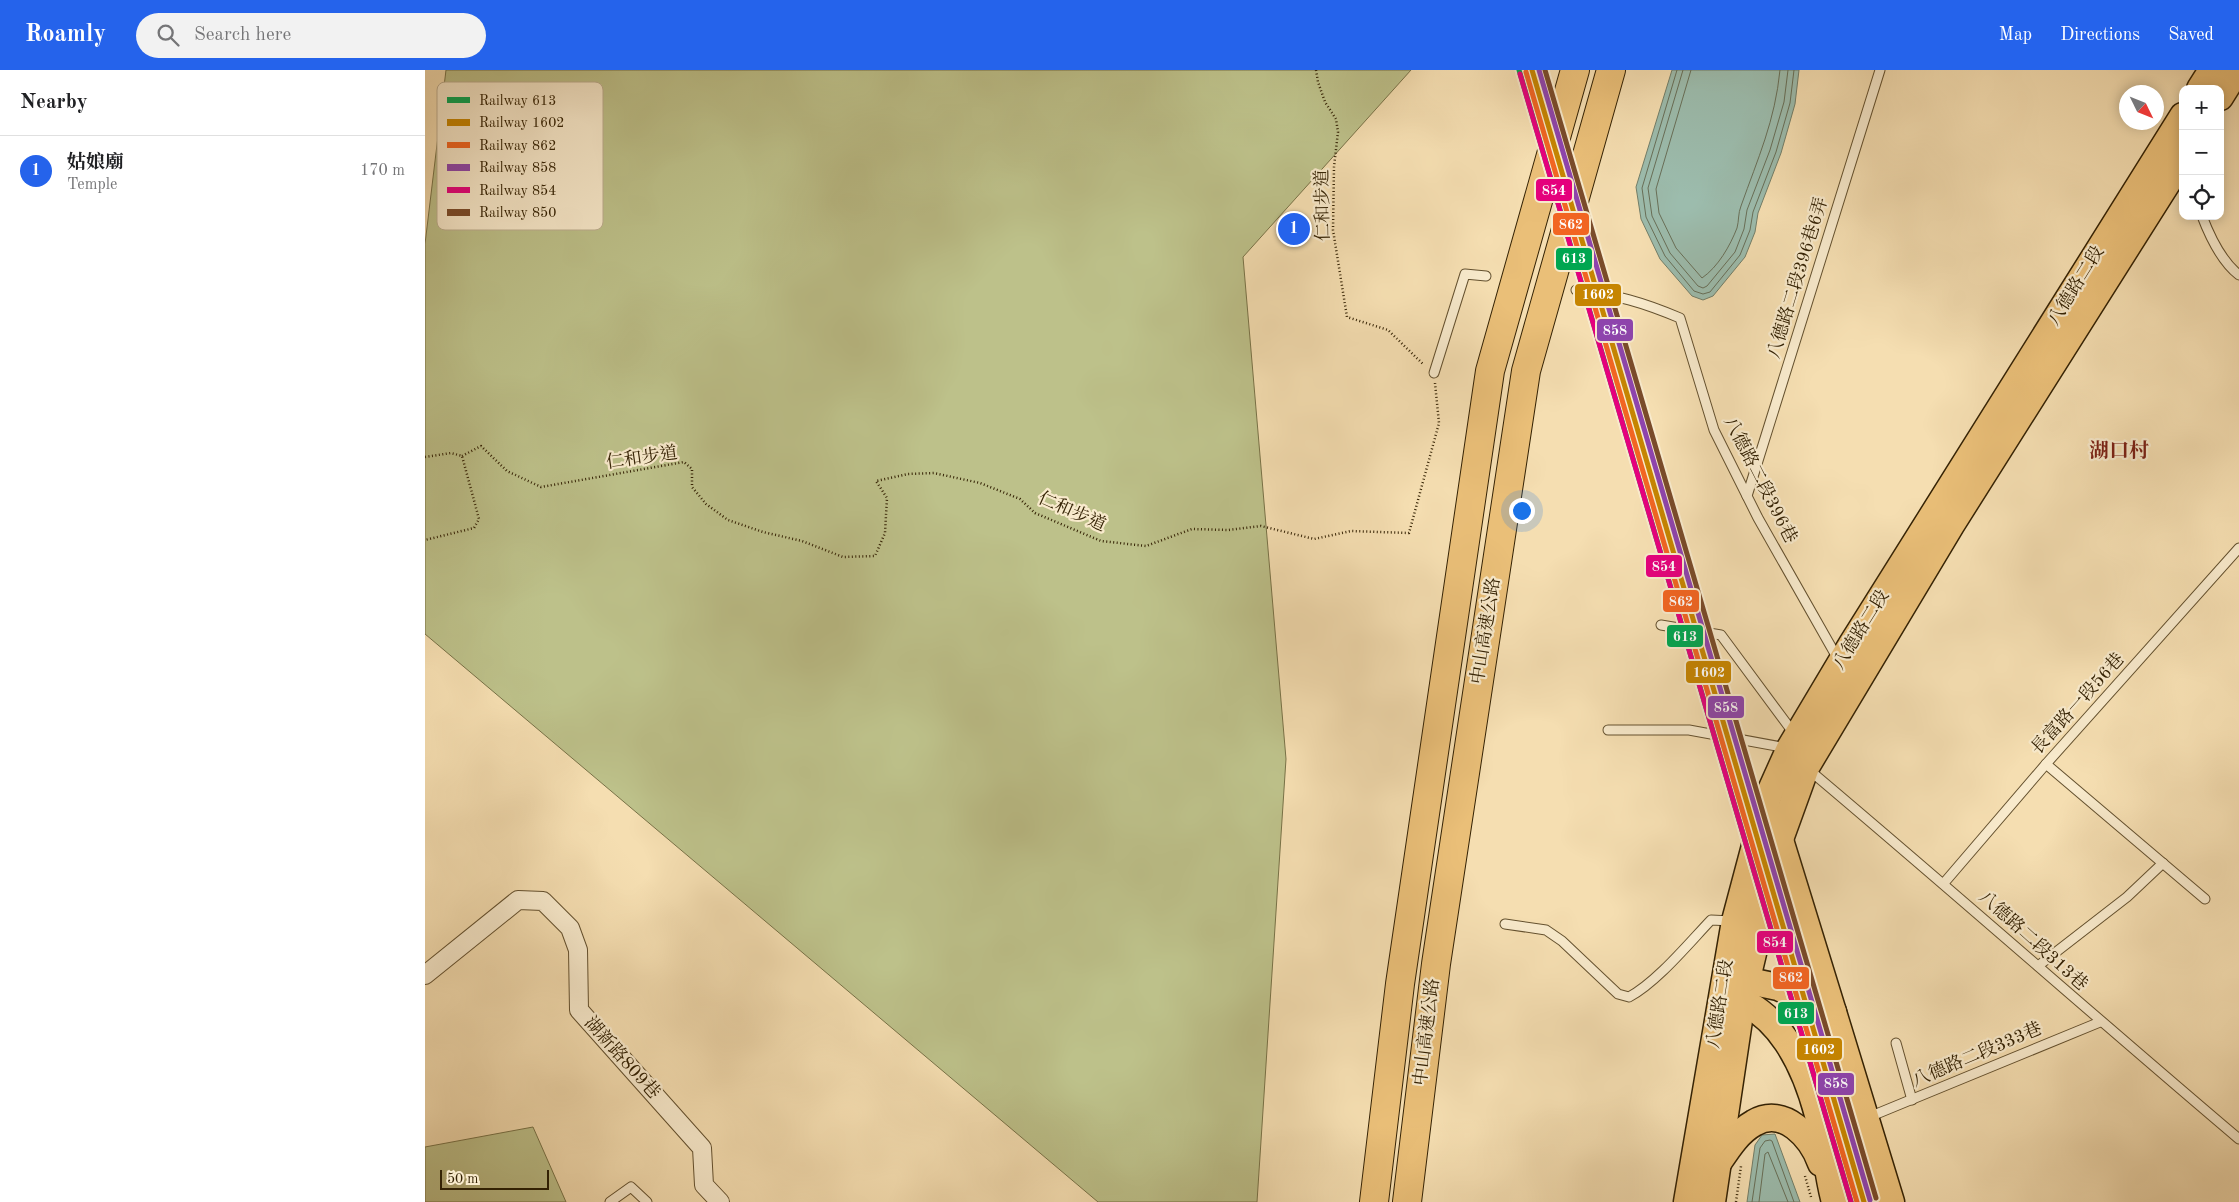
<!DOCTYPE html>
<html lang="en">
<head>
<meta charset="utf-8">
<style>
  :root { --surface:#fff; --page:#f2f2f2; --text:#202124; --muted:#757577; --line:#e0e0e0; --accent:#2563eb }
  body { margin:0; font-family:"Old Standard TT","Noto Serif TC",serif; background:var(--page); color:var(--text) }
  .controls { position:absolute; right:15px; top:15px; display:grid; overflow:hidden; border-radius:10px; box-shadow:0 2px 12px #0003 }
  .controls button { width:45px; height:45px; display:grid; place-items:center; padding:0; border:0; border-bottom:1px solid var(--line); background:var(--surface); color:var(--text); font:25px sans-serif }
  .compass { position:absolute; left:1694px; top:15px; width:45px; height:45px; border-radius:50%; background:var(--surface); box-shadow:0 2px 12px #0003; rotate:133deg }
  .scale { position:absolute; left:15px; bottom:12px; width:109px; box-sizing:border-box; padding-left:5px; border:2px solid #342204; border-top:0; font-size:14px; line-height:18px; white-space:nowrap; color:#342204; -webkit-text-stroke:4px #f8eacc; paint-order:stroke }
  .you { position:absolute; left:1096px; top:440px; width:18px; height:18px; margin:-12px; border:4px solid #fff; border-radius:50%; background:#1a73e8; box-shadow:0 0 0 8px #1a73e833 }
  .badge { display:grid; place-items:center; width:32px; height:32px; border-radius:50%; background:var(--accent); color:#fff; font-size:16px; font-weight:700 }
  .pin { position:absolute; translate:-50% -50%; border:2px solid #fff; box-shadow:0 1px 5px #0006 }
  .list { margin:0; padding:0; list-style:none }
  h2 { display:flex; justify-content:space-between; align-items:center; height:65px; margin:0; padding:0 20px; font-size:21px }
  h2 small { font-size:16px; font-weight:400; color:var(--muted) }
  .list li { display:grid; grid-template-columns:32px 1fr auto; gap:15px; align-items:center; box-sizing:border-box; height:70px; padding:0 20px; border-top:1px solid var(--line) }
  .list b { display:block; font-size:19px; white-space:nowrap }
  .list p { margin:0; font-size:16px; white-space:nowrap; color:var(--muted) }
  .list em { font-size:16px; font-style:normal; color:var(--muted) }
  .icon { flex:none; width:28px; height:28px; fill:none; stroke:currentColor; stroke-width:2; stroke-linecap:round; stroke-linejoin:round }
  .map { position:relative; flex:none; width:1814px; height:1132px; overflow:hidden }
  header { display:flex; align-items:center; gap:30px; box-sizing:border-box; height:70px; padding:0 25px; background:var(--accent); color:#fff }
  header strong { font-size:24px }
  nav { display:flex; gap:28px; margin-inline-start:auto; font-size:18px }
  .search { width:350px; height:45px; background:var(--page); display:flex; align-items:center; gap:12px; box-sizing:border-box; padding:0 18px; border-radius:28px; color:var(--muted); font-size:19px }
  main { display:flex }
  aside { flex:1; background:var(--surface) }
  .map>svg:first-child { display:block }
  .green { fill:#bdc18a; stroke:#787247 }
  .water { fill:#9cbcad; stroke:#727e69 }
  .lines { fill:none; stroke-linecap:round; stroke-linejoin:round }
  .shore { stroke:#686f58; stroke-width:1 }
  .service-casing { stroke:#64512f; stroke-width:11 }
  .minor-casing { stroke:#64512f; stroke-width:20 }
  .primary-casing { stroke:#342204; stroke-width:29 }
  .motorway-casing { stroke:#342204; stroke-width:30 }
  .path { stroke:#342204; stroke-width:2.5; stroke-dasharray:1 2.5; stroke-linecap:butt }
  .service { stroke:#f8eacc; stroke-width:9 }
  .minor { stroke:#f8eacc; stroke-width:18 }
  .primary { stroke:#eabf78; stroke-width:26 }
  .motorway { stroke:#eabf78; stroke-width:28 }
  .rail-1-casing { stroke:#f8eacc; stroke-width:9 }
  .rail-2-casing { stroke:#f8eacc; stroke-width:9 }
  .rail-3-casing { stroke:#f8eacc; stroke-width:9 }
  .rail-4-casing { stroke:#f8eacc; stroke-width:9 }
  .rail-5-casing { stroke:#f8eacc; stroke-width:9 }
  .rail-6-casing { stroke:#f8eacc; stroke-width:9 }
  .rail-1 { stroke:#00a651; stroke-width:5 }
  .rail-2 { stroke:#c68501; stroke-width:5 }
  .rail-3 { stroke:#f26522; stroke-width:5 }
  .rail-4 { stroke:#8e44ad; stroke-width:5 }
  .rail-5 { stroke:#e5007d; stroke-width:5 }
  .rail-6 { stroke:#7a4b2a; stroke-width:5 }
  .labels { text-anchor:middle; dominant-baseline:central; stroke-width:4.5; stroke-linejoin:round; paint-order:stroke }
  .street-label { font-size:18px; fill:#342204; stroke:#f8eacc }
  .quarter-label { font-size:20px; font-weight:bold; fill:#7a1f14; stroke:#f8eacc }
  .key { fill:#f8eacc; stroke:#bdae90; stroke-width:1 }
  .key-label { font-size:14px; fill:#342204 }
  .line-badge { stroke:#f8eacc; stroke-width:2 }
  .badge-label { font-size:14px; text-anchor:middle; font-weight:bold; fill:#fff }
</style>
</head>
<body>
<header>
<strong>Roamly</strong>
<div class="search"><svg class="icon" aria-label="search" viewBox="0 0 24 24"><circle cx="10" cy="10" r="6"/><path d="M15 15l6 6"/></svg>Search here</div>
<nav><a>Map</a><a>Directions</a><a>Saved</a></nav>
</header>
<main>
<aside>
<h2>Nearby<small></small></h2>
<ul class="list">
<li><span class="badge">1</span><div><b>姑娘廟</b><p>Temple</p></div><em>170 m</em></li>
</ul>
</aside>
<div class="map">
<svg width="1814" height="1132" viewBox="0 0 1814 1132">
  <rect width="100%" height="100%" fill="#f5deb1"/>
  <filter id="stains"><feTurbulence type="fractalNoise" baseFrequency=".004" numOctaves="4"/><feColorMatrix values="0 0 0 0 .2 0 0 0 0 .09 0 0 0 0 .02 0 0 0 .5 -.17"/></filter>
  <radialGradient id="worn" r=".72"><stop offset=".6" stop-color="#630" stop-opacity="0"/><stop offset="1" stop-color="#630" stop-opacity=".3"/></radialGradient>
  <!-- green -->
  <g class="green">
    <polygon points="21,0 986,0 818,187 861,689 832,1132 673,1132 0,564 0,174"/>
    <polygon points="108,1057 141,1132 0,1132 0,1077"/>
  </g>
  <!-- water -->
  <g class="water">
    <polygon points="1247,0 1374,0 1370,34 1356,83 1333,143 1330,162 1320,187 1288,226 1278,230 1267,226 1235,189 1216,149 1211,117"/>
    <polygon points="1350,1064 1375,1132 1322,1132 1330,1075 1337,1065"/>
  </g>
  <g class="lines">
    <!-- shore -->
    <g class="shore">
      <polyline points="1252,0 1217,118 1221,147 1240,186 1269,221 1278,224 1285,222 1315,185 1325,160 1328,142 1351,82 1365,33 1369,0"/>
      <polyline points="1258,0 1223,118 1227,146 1245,183 1273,216 1278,218 1282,216 1310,182 1319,159 1322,140 1345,80 1359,32 1363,0"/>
      <path d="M 1266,0 L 1231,119 L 1234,143 L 1251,178 L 1277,208 C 1293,197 1305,176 1312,158 C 1314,151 1313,143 1316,136 C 1333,88 1350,51 1355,0"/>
      <polyline points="1327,1132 1335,1078 1340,1071 1345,1070 1347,1071 1369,1132"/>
      <polyline points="1334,1132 1340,1084 1343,1082 1363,1132"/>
    </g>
    <!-- service casing -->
    <g class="service-casing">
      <g id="service">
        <path d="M 1777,146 C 1785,167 1796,191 1814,205"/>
        <path d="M 1151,220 C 1192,225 1217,232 1255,248 L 1289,360 L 1333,448 L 1413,589"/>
        <polyline points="1009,303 1040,204 1061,206"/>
        <polyline points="1322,426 1455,0"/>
        <polyline points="1236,555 1296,565 1370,665"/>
        <polyline points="1183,660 1264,660 1362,678"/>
        <polyline points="1621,694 1780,829"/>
        <path d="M 1383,699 C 1528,821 1670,947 1814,1069"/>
        <polyline points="1519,813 1621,694 1814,478"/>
        <path d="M 1080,854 L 1121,860 L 1137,871 L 1193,924 L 1204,927 C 1232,912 1264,873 1286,850 L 1307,851"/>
        <polyline points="1613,896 1702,827 1738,793"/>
        <polyline points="1471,973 1487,1030"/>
        <polyline points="1444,1047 1675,952"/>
        <polyline points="185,1132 206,1117 222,1132"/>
      </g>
    </g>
    <!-- minor casing -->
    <g class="minor-casing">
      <polyline id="minor" points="0,905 93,830 118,831 145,858 153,880 154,940 277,1078 279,1115 295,1132"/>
    </g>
    <!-- primary casing -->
    <g class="primary-casing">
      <g id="primary">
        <polyline points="1775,19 1787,0"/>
        <polyline points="1795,27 1812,0"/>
        <polyline points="1355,770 1408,942"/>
        <polyline points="1305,907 1353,917 1408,942 1466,1132"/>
        <path d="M 1301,926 C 1354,939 1380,996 1393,1045 C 1401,1074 1402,1104 1410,1132"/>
        <path d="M 1293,1093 C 1303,1078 1313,1062 1329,1053 C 1359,1035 1387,1068 1396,1093"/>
        <polyline points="1262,1132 1310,851 1343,727 1365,678 1427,574 1758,46"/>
        <polyline points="1287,1132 1317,930 1355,769 1381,697 1526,455 1758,88"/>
      </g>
    </g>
    <!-- motorway casing -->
    <g class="motorway-casing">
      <g id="motorway">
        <polyline points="949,1132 975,914 1065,301 1150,0"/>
        <polyline points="982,1132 1011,894 1101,301 1186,0"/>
      </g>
    </g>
    <!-- path -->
    <g class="path">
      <polyline points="891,0 893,12 900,32 911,49 913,62 909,97 908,160 922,247 963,260 999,295"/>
      <polyline points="37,386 56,376 82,401 116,417 259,392 267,399 267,417 281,434 303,450 338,462 377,471 418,487 450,486 460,463 462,428 451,411 483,404 509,403 555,413 595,429 610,443 676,471 721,476 767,459 803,460 836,456 889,469 926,461 984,463 1014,353 1010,313"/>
      <polyline points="0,387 26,383 37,386 54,449 49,458 0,470"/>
      <polyline points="1380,1106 1386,1127"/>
      <polyline points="1311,1132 1316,1096"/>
    </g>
    <!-- service -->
    <use href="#service" class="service"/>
    <!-- minor -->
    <use href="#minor" class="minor"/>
    <!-- primary -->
    <use href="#primary" class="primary"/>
    <!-- motorway -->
    <use href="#motorway" class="motorway"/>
    <!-- rail-1 casing -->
    <g class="rail-1-casing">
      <polyline id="rail-1" points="1094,0 1426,1132"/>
    </g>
    <!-- rail-2 casing -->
    <g class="rail-2-casing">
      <polyline id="rail-2" points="1107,0 1439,1132"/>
    </g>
    <!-- rail-3 casing -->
    <g class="rail-3-casing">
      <polyline id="rail-3" points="1101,2 1432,1132"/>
    </g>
    <!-- rail-4 casing -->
    <g class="rail-4-casing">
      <polyline id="rail-4" points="1114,0 1445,1130"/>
    </g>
    <!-- rail-5 casing -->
    <g class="rail-5-casing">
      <polyline id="rail-5" points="1095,4 1426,1132"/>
    </g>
    <!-- rail-6 casing -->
    <g class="rail-6-casing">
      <polyline id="rail-6" points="1120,0 1451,1128"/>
    </g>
    <!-- rail-1 -->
    <use href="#rail-1" class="rail-1"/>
    <!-- rail-2 -->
    <use href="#rail-2" class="rail-2"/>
    <!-- rail-3 -->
    <use href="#rail-3" class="rail-3"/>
    <!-- rail-4 -->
    <use href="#rail-4" class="rail-4"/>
    <!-- rail-5 -->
    <use href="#rail-5" class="rail-5"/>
    <!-- rail-6 -->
    <use href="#rail-6" class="rail-6"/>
  </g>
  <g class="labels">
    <!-- street labels -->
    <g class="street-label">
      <text transform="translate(898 135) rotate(-91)">仁和步道</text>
      <text transform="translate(1373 208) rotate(-73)">八德路二段396巷6弄</text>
      <text transform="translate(1651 216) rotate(-58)">八德路二段</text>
      <text transform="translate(217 388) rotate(-8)">仁和步道</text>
      <text transform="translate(1335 410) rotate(63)">八德路二段396巷</text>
      <text transform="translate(647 442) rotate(24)">仁和步道</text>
      <text transform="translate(1436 560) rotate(-58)">八德路二段</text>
      <text transform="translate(1061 561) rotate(-81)">中山高速公路</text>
      <text transform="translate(1653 634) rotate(-48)">長富路一段56巷</text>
      <text transform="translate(1608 871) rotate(42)">八德路二段313巷</text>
      <text transform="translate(1295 934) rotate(-81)">八德路二段</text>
      <text transform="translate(1002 962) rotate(-83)">中山高速公路</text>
      <text transform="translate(1552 985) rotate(-23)">八德路二段333巷</text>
      <text transform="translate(197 988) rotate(48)">湖新路809巷</text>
    </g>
    <!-- quarter labels -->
    <g class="quarter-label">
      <text x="1694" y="382">湖口村</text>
    </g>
  </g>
  <!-- legend -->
  <rect x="12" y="12" width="166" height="148" rx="8" class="key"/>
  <rect x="22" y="27" width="23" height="6" fill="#00a651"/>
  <rect x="22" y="49" width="23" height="7" fill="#c68501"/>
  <rect x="22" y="72" width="23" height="6" fill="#f26522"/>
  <rect x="22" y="94" width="23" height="7" fill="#8e44ad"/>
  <rect x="22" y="117" width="23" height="6" fill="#e5007d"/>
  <rect x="22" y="139" width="23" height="7" fill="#7a4b2a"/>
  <g class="key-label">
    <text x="54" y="35">Railway 613</text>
    <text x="54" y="57">Railway 1602</text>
    <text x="54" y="80">Railway 862</text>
    <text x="54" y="102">Railway 858</text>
    <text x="54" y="125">Railway 854</text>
    <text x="54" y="147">Railway 850</text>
  </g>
  <g class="line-badge">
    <rect x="1110" y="108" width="38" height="24" rx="5" fill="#e5007d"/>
    <rect x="1127" y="142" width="38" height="24" rx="5" fill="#f26522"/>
    <rect x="1130" y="177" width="38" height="24" rx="5" fill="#00a651"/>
    <rect x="1149" y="213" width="48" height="24" rx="5" fill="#c68501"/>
    <rect x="1171" y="248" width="38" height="24" rx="5" fill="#8e44ad"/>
    <rect x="1220" y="484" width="38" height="24" rx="5" fill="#e5007d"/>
    <rect x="1237" y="519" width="38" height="24" rx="5" fill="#f26522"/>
    <rect x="1241" y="554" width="38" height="24" rx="5" fill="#00a651"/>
    <rect x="1260" y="590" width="47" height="24" rx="5" fill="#c68501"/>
    <rect x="1282" y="625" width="38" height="24" rx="5" fill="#8e44ad"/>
    <rect x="1331" y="860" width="38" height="24" rx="5" fill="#e5007d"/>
    <rect x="1347" y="896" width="38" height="24" rx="5" fill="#f26522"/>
    <rect x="1352" y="931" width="38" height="24" rx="5" fill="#00a651"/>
    <rect x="1371" y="967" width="47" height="24" rx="5" fill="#c68501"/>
    <rect x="1392" y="1002" width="38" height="24" rx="5" fill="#8e44ad"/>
  </g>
  <g class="badge-label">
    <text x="1129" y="125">854</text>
    <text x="1146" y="159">862</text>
    <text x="1149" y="193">613</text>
    <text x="1173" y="229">1602</text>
    <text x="1190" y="265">858</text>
    <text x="1239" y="501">854</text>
    <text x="1256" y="536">862</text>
    <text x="1260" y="571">613</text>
    <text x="1284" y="607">1602</text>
    <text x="1301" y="642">858</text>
    <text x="1350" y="877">854</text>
    <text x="1366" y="912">862</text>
    <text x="1371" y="948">613</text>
    <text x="1394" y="984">1602</text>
    <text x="1411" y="1018">858</text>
  </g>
  <rect width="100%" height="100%" filter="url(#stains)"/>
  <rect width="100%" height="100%" fill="url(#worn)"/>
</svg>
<div class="controls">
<button>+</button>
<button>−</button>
<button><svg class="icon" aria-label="locate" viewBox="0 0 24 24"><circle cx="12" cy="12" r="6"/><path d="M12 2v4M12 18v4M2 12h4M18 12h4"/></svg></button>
</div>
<svg class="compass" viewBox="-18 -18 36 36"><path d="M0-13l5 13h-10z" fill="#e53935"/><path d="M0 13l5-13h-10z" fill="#757577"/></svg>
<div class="scale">50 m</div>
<div class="you"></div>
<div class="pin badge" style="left:869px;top:159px">1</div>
</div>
</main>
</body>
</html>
